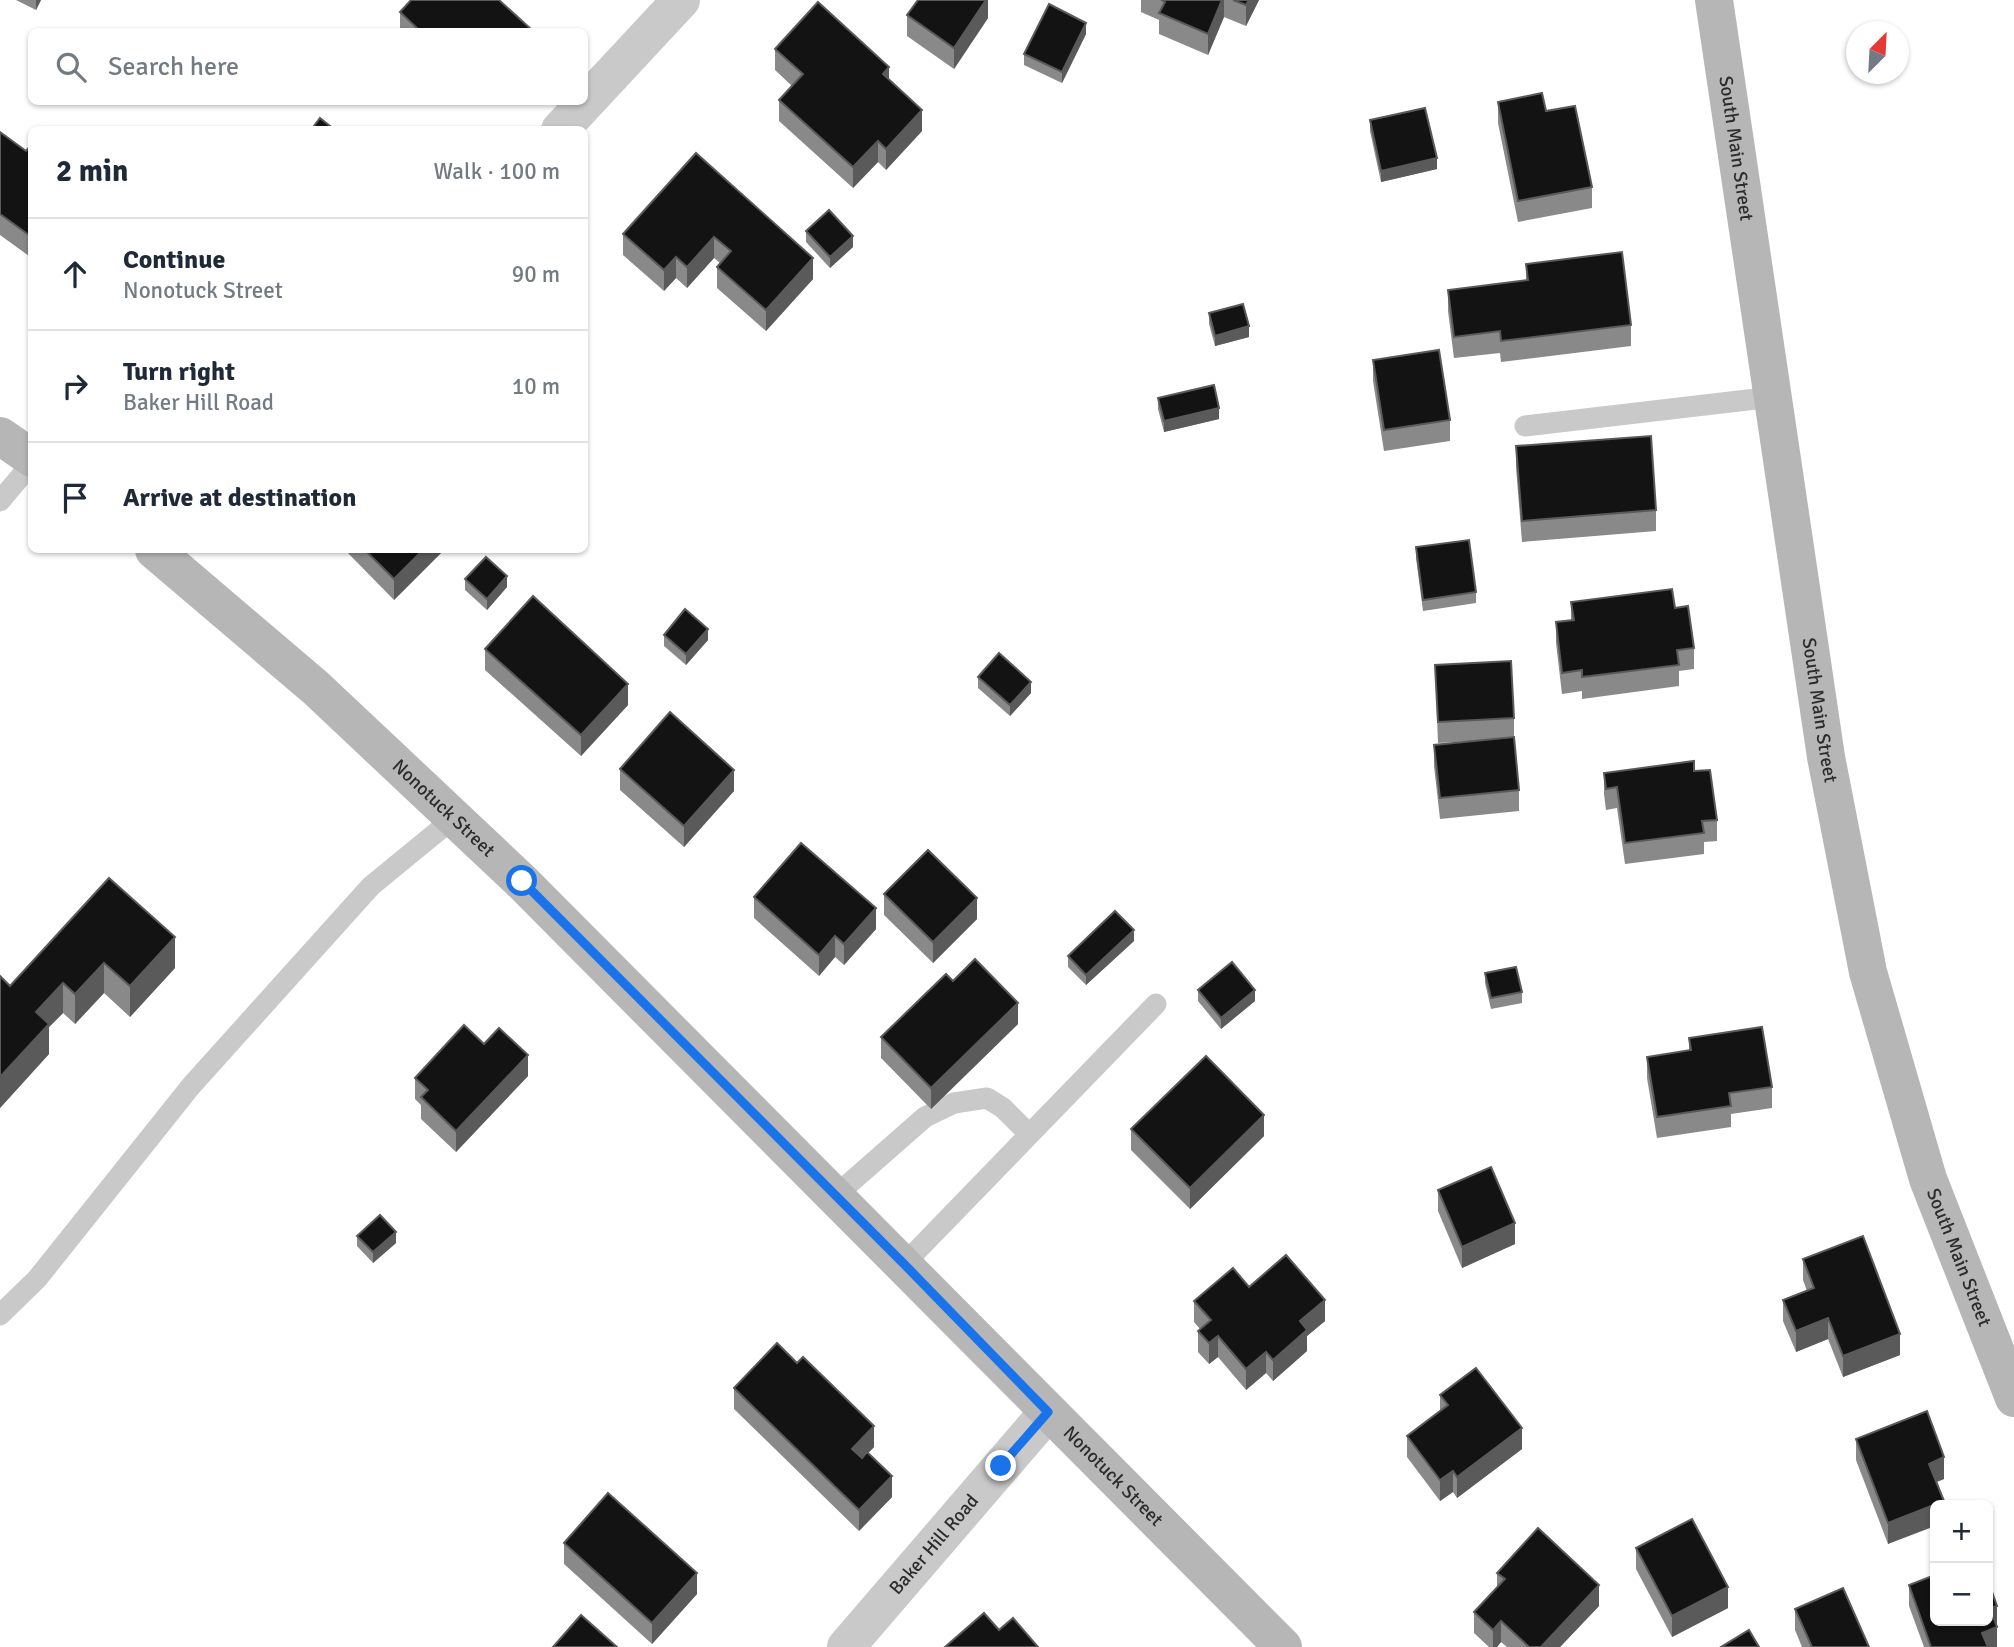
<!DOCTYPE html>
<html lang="en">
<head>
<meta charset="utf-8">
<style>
  :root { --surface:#fff; --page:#f6f6f7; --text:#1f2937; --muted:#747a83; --line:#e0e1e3 }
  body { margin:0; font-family:Signika,sans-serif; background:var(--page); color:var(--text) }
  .controls { position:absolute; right:21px; bottom:21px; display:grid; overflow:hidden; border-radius:10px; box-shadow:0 2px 5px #0004 }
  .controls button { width:63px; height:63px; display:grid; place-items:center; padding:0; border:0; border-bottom:2px solid var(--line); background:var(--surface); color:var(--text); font:35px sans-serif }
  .compass { position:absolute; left:1846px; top:21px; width:63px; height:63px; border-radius:50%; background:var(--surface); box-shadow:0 2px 5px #0004; rotate:24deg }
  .stop { position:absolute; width:21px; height:21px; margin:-16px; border:5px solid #1a73e8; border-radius:50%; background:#fff }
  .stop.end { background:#1a73e8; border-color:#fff; box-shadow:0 2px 7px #0008 }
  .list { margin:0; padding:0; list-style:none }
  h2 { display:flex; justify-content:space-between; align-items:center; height:91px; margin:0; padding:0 28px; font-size:30px }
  h2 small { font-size:23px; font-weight:400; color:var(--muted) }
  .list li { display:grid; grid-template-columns:46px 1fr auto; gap:21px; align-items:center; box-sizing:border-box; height:112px; padding:0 28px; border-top:2px solid var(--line) }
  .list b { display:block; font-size:26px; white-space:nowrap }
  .list p { margin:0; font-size:23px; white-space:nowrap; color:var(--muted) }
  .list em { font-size:23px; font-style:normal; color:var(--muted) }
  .icon { flex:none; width:38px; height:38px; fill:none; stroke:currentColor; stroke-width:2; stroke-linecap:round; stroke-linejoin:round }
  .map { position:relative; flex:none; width:2014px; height:1647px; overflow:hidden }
  .search { position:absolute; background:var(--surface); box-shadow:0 2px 5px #0004; left:28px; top:28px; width:560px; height:77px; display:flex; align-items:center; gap:18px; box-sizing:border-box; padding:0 24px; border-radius:10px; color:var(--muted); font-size:26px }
  .panel { position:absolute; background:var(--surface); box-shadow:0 2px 5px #0004; left:28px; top:126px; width:560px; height:427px; border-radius:10px }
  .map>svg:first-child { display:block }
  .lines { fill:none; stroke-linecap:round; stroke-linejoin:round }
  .service { stroke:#c9c9c9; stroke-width:21 }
  .minor { stroke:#c9c9c9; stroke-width:38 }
  .secondary { stroke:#b6b6b6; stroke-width:38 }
  .wall { fill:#898989 }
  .shaded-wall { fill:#5a5a5a }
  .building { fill:#131313; stroke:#5a5a5a; stroke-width:2 }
  .route { stroke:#1a73e8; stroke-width:9 }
  .labels { text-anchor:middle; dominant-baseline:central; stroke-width:7; stroke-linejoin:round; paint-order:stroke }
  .street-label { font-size:19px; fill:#2c2c2c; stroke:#fff }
</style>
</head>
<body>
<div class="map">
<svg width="2014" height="1647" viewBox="0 0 2014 1647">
  <rect width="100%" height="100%" fill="#fff"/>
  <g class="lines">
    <!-- service -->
    <g class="service">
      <polyline points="1525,426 1773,397"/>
      <polyline points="0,501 32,463"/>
      <polyline points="835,1196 925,1117 954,1103 987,1098 1003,1108 1029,1134"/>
      <polyline points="904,1264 1156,1004"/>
      <polyline points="0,1315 37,1279 191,1086 371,886 454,818"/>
    </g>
    <!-- minor -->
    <g class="minor">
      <polyline points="560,130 681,0"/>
      <path id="s1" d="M 846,1647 L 1048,1412"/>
    </g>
    <!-- secondary -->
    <g class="secondary">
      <path id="s2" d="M 1714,0 L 1826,757 L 1868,972 L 1928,1179 L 2014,1398"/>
      <polyline points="0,436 32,458"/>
      <path id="s3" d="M 154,550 L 316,688 L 521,881 L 1283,1647"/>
    </g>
  </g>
  <!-- wall -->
  <g class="wall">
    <polygon points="16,0 41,0 36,10"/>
    <polygon points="988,0 988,18 954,69 907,36 907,15"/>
    <polygon points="1141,0 1259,0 1246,26 1224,17 1208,55 1159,34 1159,20 1141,12"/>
    <polygon points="400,12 532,32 400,32"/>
    <polygon points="1086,34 1062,83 1024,65 1024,54"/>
    <polygon points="775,49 889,80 922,131 886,170 878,162 853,188 779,121 779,100 792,86 775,70"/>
    <polygon points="1498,102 1546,111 1592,187 1592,208 1518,222 1498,123"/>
    <polygon points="1370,120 1437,169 1381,182 1370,131"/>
    <polygon points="0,132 26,151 32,144 32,253 29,256 0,235"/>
    <polygon points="696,153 813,279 766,331 717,288 717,267 720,263 714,258 687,288 676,278 664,291 623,255 623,234"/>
    <polygon points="806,231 853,247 830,268 806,242"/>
    <polygon points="1526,264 1631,325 1631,346 1501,362 1500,353 1454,358 1448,311 1448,290 1526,280"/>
    <polygon points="1209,313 1249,337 1215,346 1209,324"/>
    <polygon points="1373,360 1450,420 1450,441 1384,451 1373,381"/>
    <polygon points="1158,398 1219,419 1164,432 1158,409"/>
    <polygon points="1516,446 1656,510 1656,531 1522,542 1516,467"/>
    <polygon points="1416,547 1476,592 1476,603 1423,611 1416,558"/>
    <polygon points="345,550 441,550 441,553 394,600"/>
    <polygon points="465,579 507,587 487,610 465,590"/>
    <polygon points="1571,602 1675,608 1694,648 1694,669 1679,671 1679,686 1582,699 1582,691 1562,694 1556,643 1556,622 1571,621"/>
    <polygon points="664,635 708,640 686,665 664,646"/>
    <polygon points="485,649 628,705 581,756 485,670"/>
    <polygon points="1435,665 1514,718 1514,739 1519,790 1519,811 1440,819 1434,766 1434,745 1473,741 1438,743"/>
    <polygon points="978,677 1031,693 1010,716 978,688"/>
    <polygon points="620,769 734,791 684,847 620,790"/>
    <polygon points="1694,771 1717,820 1717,841 1704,842 1704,854 1625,864 1617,808 1606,810 1604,794 1604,773"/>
    <polygon points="109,878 175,968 130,1017 104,993 75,1024 63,1013 49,1027 49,1054 0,1108 0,976 10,986"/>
    <polygon points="884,894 977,919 933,963 884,915"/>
    <polygon points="754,897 876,929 844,965 835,957 819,976 754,918"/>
    <polygon points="1134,941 1086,985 1068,967 1068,956"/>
    <polygon points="1485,973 1522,992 1522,1003 1491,1009 1485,983"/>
    <polygon points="953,981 1018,1024 931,1109 881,1058 881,1037"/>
    <polygon points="1198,990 1255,1001 1221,1029 1198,1001"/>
    <polygon points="1689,1038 1772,1087 1772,1108 1731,1114 1731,1127 1657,1138 1647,1078 1647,1057 1689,1050"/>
    <polygon points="484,1044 528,1076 456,1152 421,1119 421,1105 415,1099 415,1078"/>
    <polygon points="1131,1129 1264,1136 1190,1209 1131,1150"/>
    <polygon points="1438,1190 1515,1244 1462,1268 1438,1211"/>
    <polygon points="357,1236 396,1243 373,1263 357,1246"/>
    <polygon points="1803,1259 1900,1355 1843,1377 1828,1339 1796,1352 1783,1321 1783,1300 1807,1291 1803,1280"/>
    <polygon points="1249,1287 1325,1321 1307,1336 1307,1351 1273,1381 1266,1373 1246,1390 1218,1357 1209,1364 1198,1352 1198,1331 1200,1329 1194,1322 1194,1301"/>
    <polygon points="734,1388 874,1447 868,1453 892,1497 859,1531 734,1409"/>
    <polygon points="1440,1395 1522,1449 1457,1498 1453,1492 1440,1501 1407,1457 1407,1436 1440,1411"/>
    <polygon points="1856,1439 1944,1479 1936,1482 1944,1505 1888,1544 1856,1460"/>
    <polygon points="564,1543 697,1594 652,1644 564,1564"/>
    <polygon points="1636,1548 1728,1608 1672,1637 1636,1569"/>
    <polygon points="1497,1573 1599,1606 1560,1647 1507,1647 1501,1642 1497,1647 1489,1647 1474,1633 1474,1612 1497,1587"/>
    <polygon points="1909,1585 1997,1606 1997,1647 1924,1647 1909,1606"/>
    <polygon points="1795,1609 1869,1647 1802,1647 1795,1630"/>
  </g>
  <!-- shaded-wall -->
  <g class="shaded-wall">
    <polygon points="36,0 41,0 36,10"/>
    <polygon points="986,0 988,0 988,18 954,69 954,48"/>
    <polygon points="1222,0 1224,0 1224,17 1208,55 1208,34"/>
    <polygon points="1249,0 1259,0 1246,26 1246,5"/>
    <polygon points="1086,23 1086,34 1062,83 1062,72"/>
    <polygon points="889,67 889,88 883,74"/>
    <polygon points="922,110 922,131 886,170 886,149"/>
    <polygon points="878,141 878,162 853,188 853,167"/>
    <polygon points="1437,158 1437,169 1381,182 1381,171"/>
    <polygon points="32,232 32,253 29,256 29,235"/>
    <polygon points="853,236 853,247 830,268 830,257"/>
    <polygon points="714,237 714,258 687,288 687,267"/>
    <polygon points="676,257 676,278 664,291 664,270"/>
    <polygon points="813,258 813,279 766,331 766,310"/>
    <polygon points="1249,326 1249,337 1215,346 1215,336"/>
    <polygon points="1219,408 1219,419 1164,432 1164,421"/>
    <polygon points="423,550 441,550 441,553 394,600 394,579"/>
    <polygon points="507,576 507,587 487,610 487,599"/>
    <polygon points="708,629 708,640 686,665 686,654"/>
    <polygon points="1031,682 1031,693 1010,716 1010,705"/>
    <polygon points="628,684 628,705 581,756 581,735"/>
    <polygon points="734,770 734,791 684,847 684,826"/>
    <polygon points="977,898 977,919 933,963 933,942"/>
    <polygon points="876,908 876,929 844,965 844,944"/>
    <polygon points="1134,930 1134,941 1086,985 1086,975"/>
    <polygon points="835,936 835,957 819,976 819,955"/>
    <polygon points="175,937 175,968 130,1017 130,986"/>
    <polygon points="104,963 104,993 75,1024 75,994"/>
    <polygon points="63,983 63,1013 49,1027 49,1054 0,1108 0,1077 36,1012"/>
    <polygon points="1255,990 1255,1001 1221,1029 1221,1018"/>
    <polygon points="1018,1003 1018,1024 931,1109 931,1088"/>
    <polygon points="528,1055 528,1076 456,1152 456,1131"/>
    <polygon points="1264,1115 1264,1136 1190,1209 1190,1188"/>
    <polygon points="1515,1223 1515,1244 1462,1268 1462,1247"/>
    <polygon points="396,1232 396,1243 373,1263 373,1252"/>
    <polygon points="1325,1300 1325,1321 1307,1336 1307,1351 1273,1381 1273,1360 1300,1321"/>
    <polygon points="1828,1318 1828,1339 1796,1352 1796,1331"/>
    <polygon points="1900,1334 1900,1355 1843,1377 1843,1356"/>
    <polygon points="1218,1336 1218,1357 1209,1364 1209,1343"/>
    <polygon points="1266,1352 1266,1373 1246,1390 1246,1369"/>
    <polygon points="874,1426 874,1447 852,1470 852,1449"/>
    <polygon points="1522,1428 1522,1449 1457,1498 1457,1477"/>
    <polygon points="1944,1457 1944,1479 1929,1485 1929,1464"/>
    <polygon points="1453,1471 1453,1492 1440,1501 1440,1480"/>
    <polygon points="892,1476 892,1497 859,1531 859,1510"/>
    <polygon points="1944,1501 1944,1505 1935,1505 1935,1526 1888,1544 1888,1523"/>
    <polygon points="697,1573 697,1594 652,1644 652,1623"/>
    <polygon points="1599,1585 1599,1606 1560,1647 1541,1647"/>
    <polygon points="1728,1587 1728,1608 1672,1637 1672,1616"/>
    <polygon points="1997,1606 1997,1627 1990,1608"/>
    <polygon points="1501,1621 1501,1642 1497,1647 1493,1647 1493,1630"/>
    <polygon points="1997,1627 1997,1647 1982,1647 1982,1633"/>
  </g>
  <!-- building -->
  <g class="building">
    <polygon points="411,0 499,0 532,30 530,32 421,32 400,12"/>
    <polygon points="918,0 986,0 954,48 907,15"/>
    <polygon points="1162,0 1222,0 1208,34 1159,13 1165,2"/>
    <polygon points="1233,0 1249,0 1246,5"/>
    <polygon points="818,2 889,67 883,74 922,110 886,149 878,141 853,167 779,100 803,74 775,49"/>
    <polygon points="1049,4 1086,23 1062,72 1024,54"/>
    <polygon points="1542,93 1546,111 1575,106 1592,187 1518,201 1498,102"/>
    <polygon points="1425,108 1437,158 1381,171 1370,120"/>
    <polygon points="320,118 335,130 311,130"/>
    <polygon points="0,132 26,151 32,144 32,232 29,235 0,214"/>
    <polygon points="696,153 813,258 766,310 717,267 731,251 714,237 687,267 676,257 664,270 623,234"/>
    <polygon points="829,210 853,236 830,257 806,231"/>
    <polygon points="1622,252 1631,325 1501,341 1500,331 1454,337 1448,290 1528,280 1526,264"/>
    <polygon points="1243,304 1249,326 1215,336 1209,313"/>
    <polygon points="1439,350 1450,420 1384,430 1373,360"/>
    <polygon points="1214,385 1219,408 1164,421 1158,398"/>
    <polygon points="1651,436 1656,510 1522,521 1516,446"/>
    <polygon points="1469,540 1476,592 1423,600 1416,547"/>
    <polygon points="365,550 423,550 394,579"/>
    <polygon points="486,557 507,576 487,599 465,579"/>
    <polygon points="1672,589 1675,608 1688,606 1694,648 1677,650 1679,665 1582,677 1582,670 1562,673 1556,622 1574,620 1571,602"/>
    <polygon points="533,596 628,684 581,735 485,649"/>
    <polygon points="685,609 708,629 686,654 664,635"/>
    <polygon points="999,653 1031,682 1010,705 978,677"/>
    <polygon points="1511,661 1514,718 1438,722 1435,665"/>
    <polygon points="670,712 734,770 684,826 620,769"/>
    <polygon points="1514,737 1519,790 1440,798 1434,745"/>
    <polygon points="1694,761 1694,771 1710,770 1717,820 1702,821 1704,833 1625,843 1617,787 1606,789 1604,773"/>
    <polygon points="801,843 876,908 844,944 835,936 819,955 754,897"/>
    <polygon points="928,850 977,898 933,942 884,894"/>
    <polygon points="109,878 175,937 130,986 104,963 75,994 63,983 36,1012 49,1024 0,1077 0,976 10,986"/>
    <polygon points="1115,911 1134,930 1086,975 1068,956"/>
    <polygon points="975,959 1018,1003 931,1088 881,1037 946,974 953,981"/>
    <polygon points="1232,962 1255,990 1221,1018 1198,990"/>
    <polygon points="1516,967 1522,992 1491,998 1485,973"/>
    <polygon points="464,1025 484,1044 499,1028 528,1055 456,1131 421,1097 428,1090 415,1078"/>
    <polygon points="1762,1027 1772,1087 1729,1093 1731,1106 1657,1117 1647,1057 1691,1050 1689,1038"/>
    <polygon points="1206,1056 1264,1115 1190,1188 1131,1129"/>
    <polygon points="1491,1167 1515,1223 1462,1247 1438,1190"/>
    <polygon points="380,1215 396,1232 373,1252 357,1236"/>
    <polygon points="1863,1236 1900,1334 1843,1356 1828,1318 1796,1331 1783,1300 1814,1288 1803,1259"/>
    <polygon points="1286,1255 1325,1300 1300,1321 1307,1330 1273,1360 1266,1352 1246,1369 1218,1336 1209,1343 1198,1331 1211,1320 1194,1301 1233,1268 1249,1287"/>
    <polygon points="777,1343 797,1363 803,1357 874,1426 852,1449 862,1458 867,1452 892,1476 859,1510 734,1388"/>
    <polygon points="1476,1368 1522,1428 1457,1477 1453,1471 1440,1480 1407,1436 1448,1405 1440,1395"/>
    <polygon points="1927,1411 1944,1457 1929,1464 1944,1501 1888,1523 1856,1439"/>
    <polygon points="608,1493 697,1573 652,1623 564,1543"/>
    <polygon points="1692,1519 1728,1587 1672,1616 1636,1548"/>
    <polygon points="1538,1528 1599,1585 1541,1647 1529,1647 1501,1621 1493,1630 1474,1612 1505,1579 1497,1573"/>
    <polygon points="1935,1575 1935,1621 1988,1621 1988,1580 1997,1606 1990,1608 1997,1627 1982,1633 1988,1647 1931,1647 1909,1585"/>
    <polygon points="1843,1588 1869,1647 1812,1647 1795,1609"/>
    <polygon points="984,1613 999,1630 1013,1618 1038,1647 945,1647"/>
    <polygon points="581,1615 617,1647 553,1647"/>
    <polygon points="1749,1630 1759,1647 1721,1647"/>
  </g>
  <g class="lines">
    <!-- route -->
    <polyline class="route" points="522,881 904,1264 1048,1412 1001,1466"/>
  </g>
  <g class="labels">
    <!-- street labels -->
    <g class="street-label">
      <text stroke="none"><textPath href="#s2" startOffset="150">South Main Street</textPath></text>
      <text stroke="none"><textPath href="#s2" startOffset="718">South Main Street</textPath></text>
      <text stroke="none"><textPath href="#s3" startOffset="388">Nonotuck Street</textPath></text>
      <text stroke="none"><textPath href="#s2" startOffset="1284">South Main Street</textPath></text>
      <text stroke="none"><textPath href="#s3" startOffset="1334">Nonotuck Street</textPath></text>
      <text stroke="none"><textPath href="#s1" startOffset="135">Baker Hill Road</textPath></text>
    </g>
  </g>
</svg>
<div class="controls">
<button>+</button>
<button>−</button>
</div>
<svg class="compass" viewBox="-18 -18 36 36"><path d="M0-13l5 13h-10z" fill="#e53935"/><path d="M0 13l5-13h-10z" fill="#747a83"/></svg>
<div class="stop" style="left:522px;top:881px"></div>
<div class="stop end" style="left:1001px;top:1466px"></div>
<div class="search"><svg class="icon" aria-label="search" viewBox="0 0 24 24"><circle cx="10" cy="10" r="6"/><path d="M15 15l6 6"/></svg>Search here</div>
<section class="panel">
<h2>2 min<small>Walk · 100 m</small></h2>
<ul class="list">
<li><svg class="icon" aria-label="ahead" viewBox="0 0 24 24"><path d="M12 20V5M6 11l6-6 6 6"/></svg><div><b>Continue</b><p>Nonotuck Street</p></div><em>90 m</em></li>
<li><svg class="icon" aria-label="right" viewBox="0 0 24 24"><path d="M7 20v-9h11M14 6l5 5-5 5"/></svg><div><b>Turn right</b><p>Baker Hill Road</p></div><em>10 m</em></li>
<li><svg class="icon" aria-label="arrive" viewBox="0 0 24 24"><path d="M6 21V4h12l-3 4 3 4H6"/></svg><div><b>Arrive at destination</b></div></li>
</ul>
</section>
</div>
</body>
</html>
